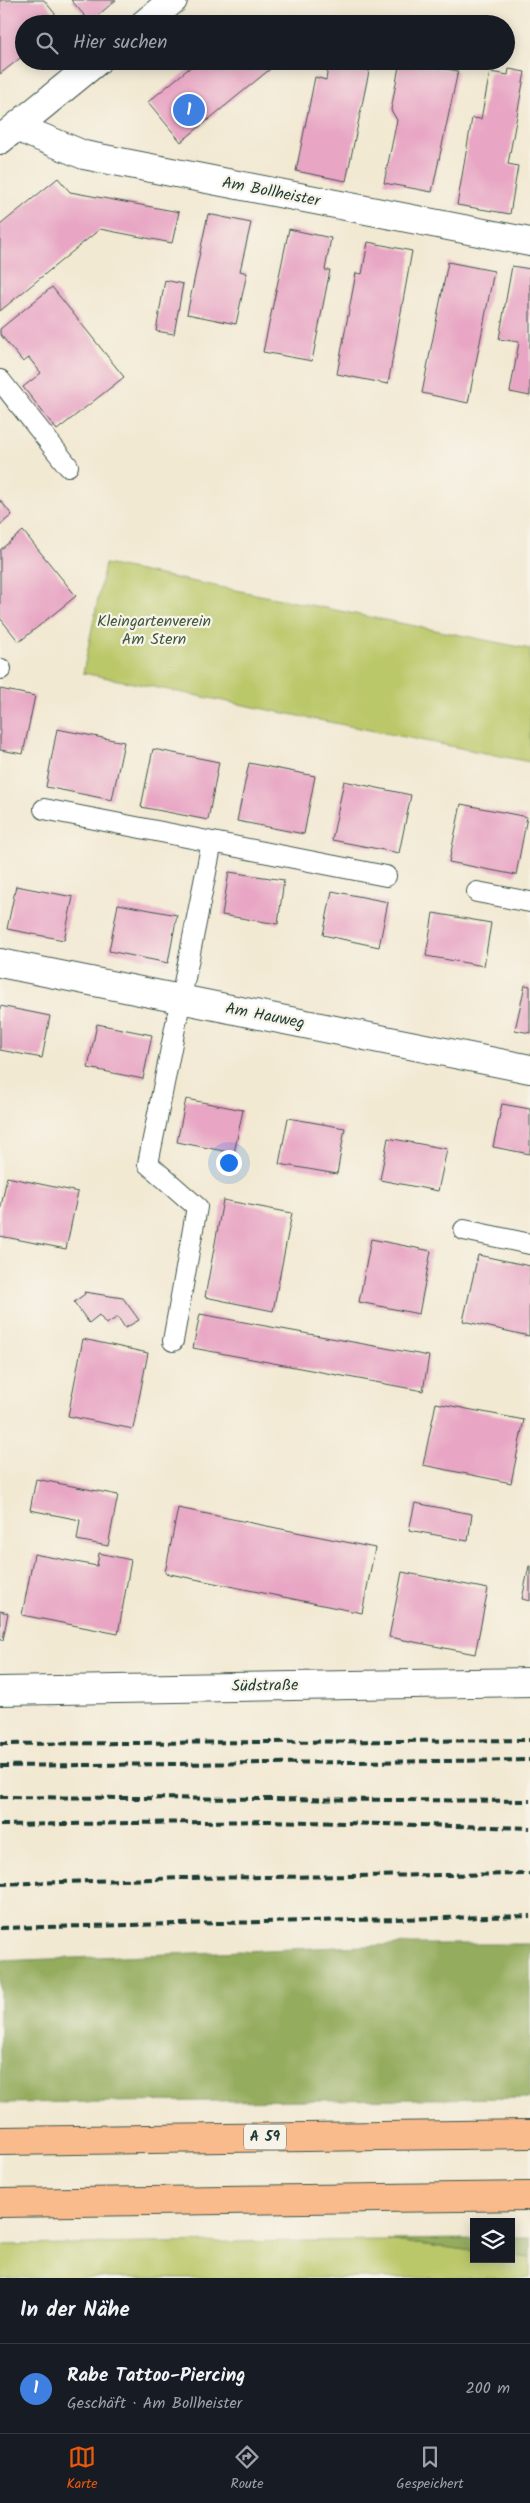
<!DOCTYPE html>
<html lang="de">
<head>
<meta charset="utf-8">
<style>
  :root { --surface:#171b24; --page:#20242c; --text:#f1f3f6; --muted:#9ea1a6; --line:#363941; --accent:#ea580c }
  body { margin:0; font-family:Kalam,sans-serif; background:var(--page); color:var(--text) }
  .controls { position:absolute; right:15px; bottom:15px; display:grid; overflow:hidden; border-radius:0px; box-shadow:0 2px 12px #0003 }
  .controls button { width:45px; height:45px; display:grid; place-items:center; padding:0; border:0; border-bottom:1px solid var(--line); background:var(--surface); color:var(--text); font:25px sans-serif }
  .you { position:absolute; left:228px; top:1162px; width:18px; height:18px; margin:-12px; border:4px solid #fff; border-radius:50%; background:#1a73e8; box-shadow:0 0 0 8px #1a73e833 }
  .badge { display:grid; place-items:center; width:32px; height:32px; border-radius:50%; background:var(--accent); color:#fff; font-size:16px; font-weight:700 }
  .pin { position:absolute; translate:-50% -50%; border:2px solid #fff; box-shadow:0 1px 5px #0006 }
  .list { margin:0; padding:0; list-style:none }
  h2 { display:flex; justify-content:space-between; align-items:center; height:65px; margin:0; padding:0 20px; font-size:21px }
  h2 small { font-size:16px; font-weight:400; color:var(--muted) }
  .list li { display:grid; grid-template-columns:32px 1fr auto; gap:15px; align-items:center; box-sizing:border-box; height:90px; padding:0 20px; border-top:1px solid var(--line) }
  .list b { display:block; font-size:19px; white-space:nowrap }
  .list p { margin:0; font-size:16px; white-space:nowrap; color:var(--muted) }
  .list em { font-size:16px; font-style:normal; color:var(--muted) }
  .icon { flex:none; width:28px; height:28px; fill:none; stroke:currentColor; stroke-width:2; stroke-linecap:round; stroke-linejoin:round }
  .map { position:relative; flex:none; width:530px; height:2278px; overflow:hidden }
  .search { position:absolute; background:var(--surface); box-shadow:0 2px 12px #0003; left:15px; right:15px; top:15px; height:55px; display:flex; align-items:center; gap:12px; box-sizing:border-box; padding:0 18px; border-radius:28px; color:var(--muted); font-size:19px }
  .sheet { height:155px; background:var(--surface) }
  nav { display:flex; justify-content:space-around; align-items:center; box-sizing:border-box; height:70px; border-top:1px solid var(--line); background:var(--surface); font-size:14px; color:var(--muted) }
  nav a { display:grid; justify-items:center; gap:2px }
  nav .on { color:var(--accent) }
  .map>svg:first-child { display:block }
  .green { fill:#bbc869; stroke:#6d824e }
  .forest { fill:#94ac5d; stroke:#5a7448 }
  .building { fill:#e8a6c4 }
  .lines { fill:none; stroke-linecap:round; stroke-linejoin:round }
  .lane-casing { stroke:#3f574c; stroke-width:22 }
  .street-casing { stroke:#3f574c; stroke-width:30 }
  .highway-casing { stroke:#3f574c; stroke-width:30 }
  .lane { stroke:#fff; stroke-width:20 }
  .street { stroke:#fff; stroke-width:28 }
  .highway { stroke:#fabb8c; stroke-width:28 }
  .rail { stroke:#1f3d34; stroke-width:4; stroke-dasharray:8 4; stroke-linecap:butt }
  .labels { text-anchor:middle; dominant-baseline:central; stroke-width:4.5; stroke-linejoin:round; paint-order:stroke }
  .shield { fill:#f7f3e8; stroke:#60746a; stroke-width:1 }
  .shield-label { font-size:15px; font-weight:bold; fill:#1f3d34 }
  .street-label { font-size:16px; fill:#1f3d34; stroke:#f7f3e8 }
  .park-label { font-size:16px; fill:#3e593f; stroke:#f7f3e8 }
</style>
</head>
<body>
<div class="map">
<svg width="530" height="2278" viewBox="0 0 530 2278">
  <rect width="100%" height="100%" fill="#f7f3e8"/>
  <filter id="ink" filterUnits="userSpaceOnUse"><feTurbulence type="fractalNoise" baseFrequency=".02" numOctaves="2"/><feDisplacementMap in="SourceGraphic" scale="10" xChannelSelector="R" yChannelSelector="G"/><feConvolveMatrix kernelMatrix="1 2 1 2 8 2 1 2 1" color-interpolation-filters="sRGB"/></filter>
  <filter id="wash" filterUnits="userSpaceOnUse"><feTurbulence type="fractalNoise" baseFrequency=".0096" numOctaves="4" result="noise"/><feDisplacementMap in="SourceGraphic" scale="20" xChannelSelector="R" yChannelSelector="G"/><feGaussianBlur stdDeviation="1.12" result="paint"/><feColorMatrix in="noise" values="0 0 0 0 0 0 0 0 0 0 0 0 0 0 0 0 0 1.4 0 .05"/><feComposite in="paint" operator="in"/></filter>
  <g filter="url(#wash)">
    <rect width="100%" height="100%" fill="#f2e9d3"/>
    <!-- green -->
    <g class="green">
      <polygon points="105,564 530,649 530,762 83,673"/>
      <polygon points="386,2240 474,2251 474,2259 511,2259 511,2255 530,2258 530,2278 0,2278 0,2245"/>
    </g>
    <!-- forest -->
    <g class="forest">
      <polygon points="412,1944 530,1944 530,2098 0,2103 0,1961"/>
      <polygon points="511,2238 530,2238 530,2258 511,2255"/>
      <polygon points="474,2239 474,2251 386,2240"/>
    </g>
    <g id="blocks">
      <!-- building -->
      <g class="building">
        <polygon points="0,0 44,0 63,24 24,24 24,55 0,74"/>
        <polygon points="71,0 116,0 90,22"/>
        <polygon points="198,61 280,61 181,142 148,102"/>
        <polygon points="329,61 371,62 346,181 296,171 315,77 326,80"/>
        <polygon points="400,61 458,71 432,192 384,183 397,120 391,110"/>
        <polygon points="509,69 525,72 508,164 518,166 510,214 457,205 472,118 481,119 490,72 508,75"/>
        <polygon points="58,178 70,192 179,212 172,243 100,229 0,311 0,225"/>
        <polygon points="208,214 251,223 240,271 247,273 236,324 187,314"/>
        <polygon points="289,229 331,238 325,270 330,270 312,361 263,352"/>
        <polygon points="368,242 412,251 388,384 337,374 356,273 362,274"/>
        <polygon points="448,262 494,271 468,403 422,393"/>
        <polygon points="512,266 530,269 530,396 510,392 519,342 499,339"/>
        <polygon points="165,280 183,284 174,334 156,331"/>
        <polygon points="52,287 124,377 57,430 23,387 41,373 29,358 23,362 0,334 0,329"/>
        <polygon points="0,500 12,515 0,525"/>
        <polygon points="23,531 76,596 19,642 0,618 0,550"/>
        <polygon points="0,689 35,696 23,754 0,750"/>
        <polygon points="57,729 124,742 112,800 46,787"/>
        <polygon points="153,749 219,762 208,820 141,807"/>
        <polygon points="249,763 315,776 304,834 237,821"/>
        <polygon points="344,781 411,795 399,853 332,840"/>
        <polygon points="461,804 527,817 516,875 449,862"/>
        <polygon points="229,872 284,880 278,924 222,915"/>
        <polygon points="16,886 73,897 64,940 7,929"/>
        <polygon points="332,891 388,902 379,947 323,935"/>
        <polygon points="118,904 177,915 168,963 109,951"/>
        <polygon points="433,913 491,923 484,966 426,956"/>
        <polygon points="525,985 530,986 530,1033 515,1030"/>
        <polygon points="0,1006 50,1016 42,1058 0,1050"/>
        <polygon points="97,1024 152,1035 143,1079 88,1068"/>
        <polygon points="186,1099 243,1110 234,1153 177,1142"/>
        <polygon points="502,1104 530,1109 530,1154 493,1147"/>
        <polygon points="288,1118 345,1128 337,1174 279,1164"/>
        <polygon points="388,1138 447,1149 438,1191 380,1180"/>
        <polygon points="7,1177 78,1192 66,1249 0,1236 0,1212"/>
        <polygon points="223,1200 292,1213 273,1311 205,1297"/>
        <polygon points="371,1239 431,1251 419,1314 359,1302"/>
        <polygon points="478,1255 530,1266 529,1336 463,1321"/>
        <polygon points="84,1292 123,1298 139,1320 125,1328 118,1317 106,1324 99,1315 89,1323 74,1302 85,1294"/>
        <polygon points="200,1314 429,1356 423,1391 193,1348"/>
        <polygon points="83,1339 148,1353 133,1429 68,1416"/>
        <polygon points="436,1403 524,1420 511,1483 423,1465"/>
        <polygon points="36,1479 118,1495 108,1546 77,1540 80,1520 30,1510"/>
        <polygon points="415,1503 472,1514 468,1541 409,1530"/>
        <polygon points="178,1508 375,1548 362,1613 165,1573"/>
        <polygon points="99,1553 131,1560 118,1634 22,1615 34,1554 97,1566"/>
        <polygon points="529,1566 530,1566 530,1601 522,1599"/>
        <polygon points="402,1572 488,1589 475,1654 389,1637"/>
        <polygon points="0,1611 8,1613 3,1640 0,1640"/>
      </g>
    </g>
  </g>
  <g filter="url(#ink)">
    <use href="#blocks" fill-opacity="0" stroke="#3f574c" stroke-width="1"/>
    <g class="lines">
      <!-- lane casing -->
      <g class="lane-casing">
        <g id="lane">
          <polyline points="0,380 68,466"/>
          <polyline points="0,669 1,669"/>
          <polyline points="44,809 386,876"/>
          <polyline points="477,892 530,902"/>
          <polyline points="464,1230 530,1244"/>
          <polyline points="173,1341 197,1207 148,1164 212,842"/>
        </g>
      </g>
      <!-- street casing -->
      <g class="street-casing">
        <g id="street">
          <polyline points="144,24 173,0"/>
          <polyline points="16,127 84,155 530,242"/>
          <polyline points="0,140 97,61"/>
          <polyline points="0,963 530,1069"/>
          <polyline points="0,1691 530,1682"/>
        </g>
      </g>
      <!-- highway casing -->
      <g class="highway-casing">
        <g id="highway">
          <polyline points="0,2141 530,2134"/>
          <polyline points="0,2203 530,2196"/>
        </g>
      </g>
      <!-- lane -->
      <use href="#lane" class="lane"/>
      <!-- street -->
      <use href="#street" class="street"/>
      <!-- highway -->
      <use href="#highway" class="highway"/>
      <!-- rail -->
      <g class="rail">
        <polyline points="0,1744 530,1740"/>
        <polyline points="0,1766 530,1760"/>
        <polyline points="0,1797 530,1801"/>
        <polyline points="0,1825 269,1821 530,1828"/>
        <polyline points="0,1884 183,1878 530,1874"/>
        <polyline points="0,1928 530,1916"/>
      </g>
    </g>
  </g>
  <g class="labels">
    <!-- shield labels -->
    <rect class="shield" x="244" y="2124.5" width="42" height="25" rx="4"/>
    <g class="shield-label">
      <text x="265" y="2137">A 59</text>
    </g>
    <!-- street labels -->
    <g class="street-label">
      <text transform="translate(271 192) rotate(11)">Am Bollheister</text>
      <text transform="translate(265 1016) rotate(11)">Am Hauweg</text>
      <text transform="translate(265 1686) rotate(-1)">Südstraße</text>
    </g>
    <!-- park labels -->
    <g class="park-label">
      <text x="154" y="621">Kleingartenverein<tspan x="154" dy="18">Am Stern</tspan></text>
    </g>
  </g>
</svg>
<div class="controls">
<button><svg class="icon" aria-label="layers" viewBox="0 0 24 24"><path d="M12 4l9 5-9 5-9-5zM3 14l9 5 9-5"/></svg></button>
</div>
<div class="you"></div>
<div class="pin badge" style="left:189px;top:110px;background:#3f7fe0">1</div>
<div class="search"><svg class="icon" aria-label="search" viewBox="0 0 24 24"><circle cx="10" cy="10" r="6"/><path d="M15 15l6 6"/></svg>Hier suchen</div>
</div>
<section class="sheet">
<h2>In der Nähe<small></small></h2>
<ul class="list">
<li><span class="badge" style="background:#3f7fe0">1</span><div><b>Rabe Tattoo-Piercing</b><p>Geschäft · Am Bollheister</p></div><em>200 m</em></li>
</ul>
</section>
<nav>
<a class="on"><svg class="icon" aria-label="map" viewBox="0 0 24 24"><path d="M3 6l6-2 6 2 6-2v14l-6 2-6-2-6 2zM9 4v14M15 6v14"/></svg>Karte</a>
<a><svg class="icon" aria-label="directions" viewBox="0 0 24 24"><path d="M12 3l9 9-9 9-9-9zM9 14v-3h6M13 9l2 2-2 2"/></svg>Route</a>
<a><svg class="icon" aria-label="saved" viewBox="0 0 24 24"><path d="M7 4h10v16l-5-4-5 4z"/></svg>Gespeichert</a>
</nav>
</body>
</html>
